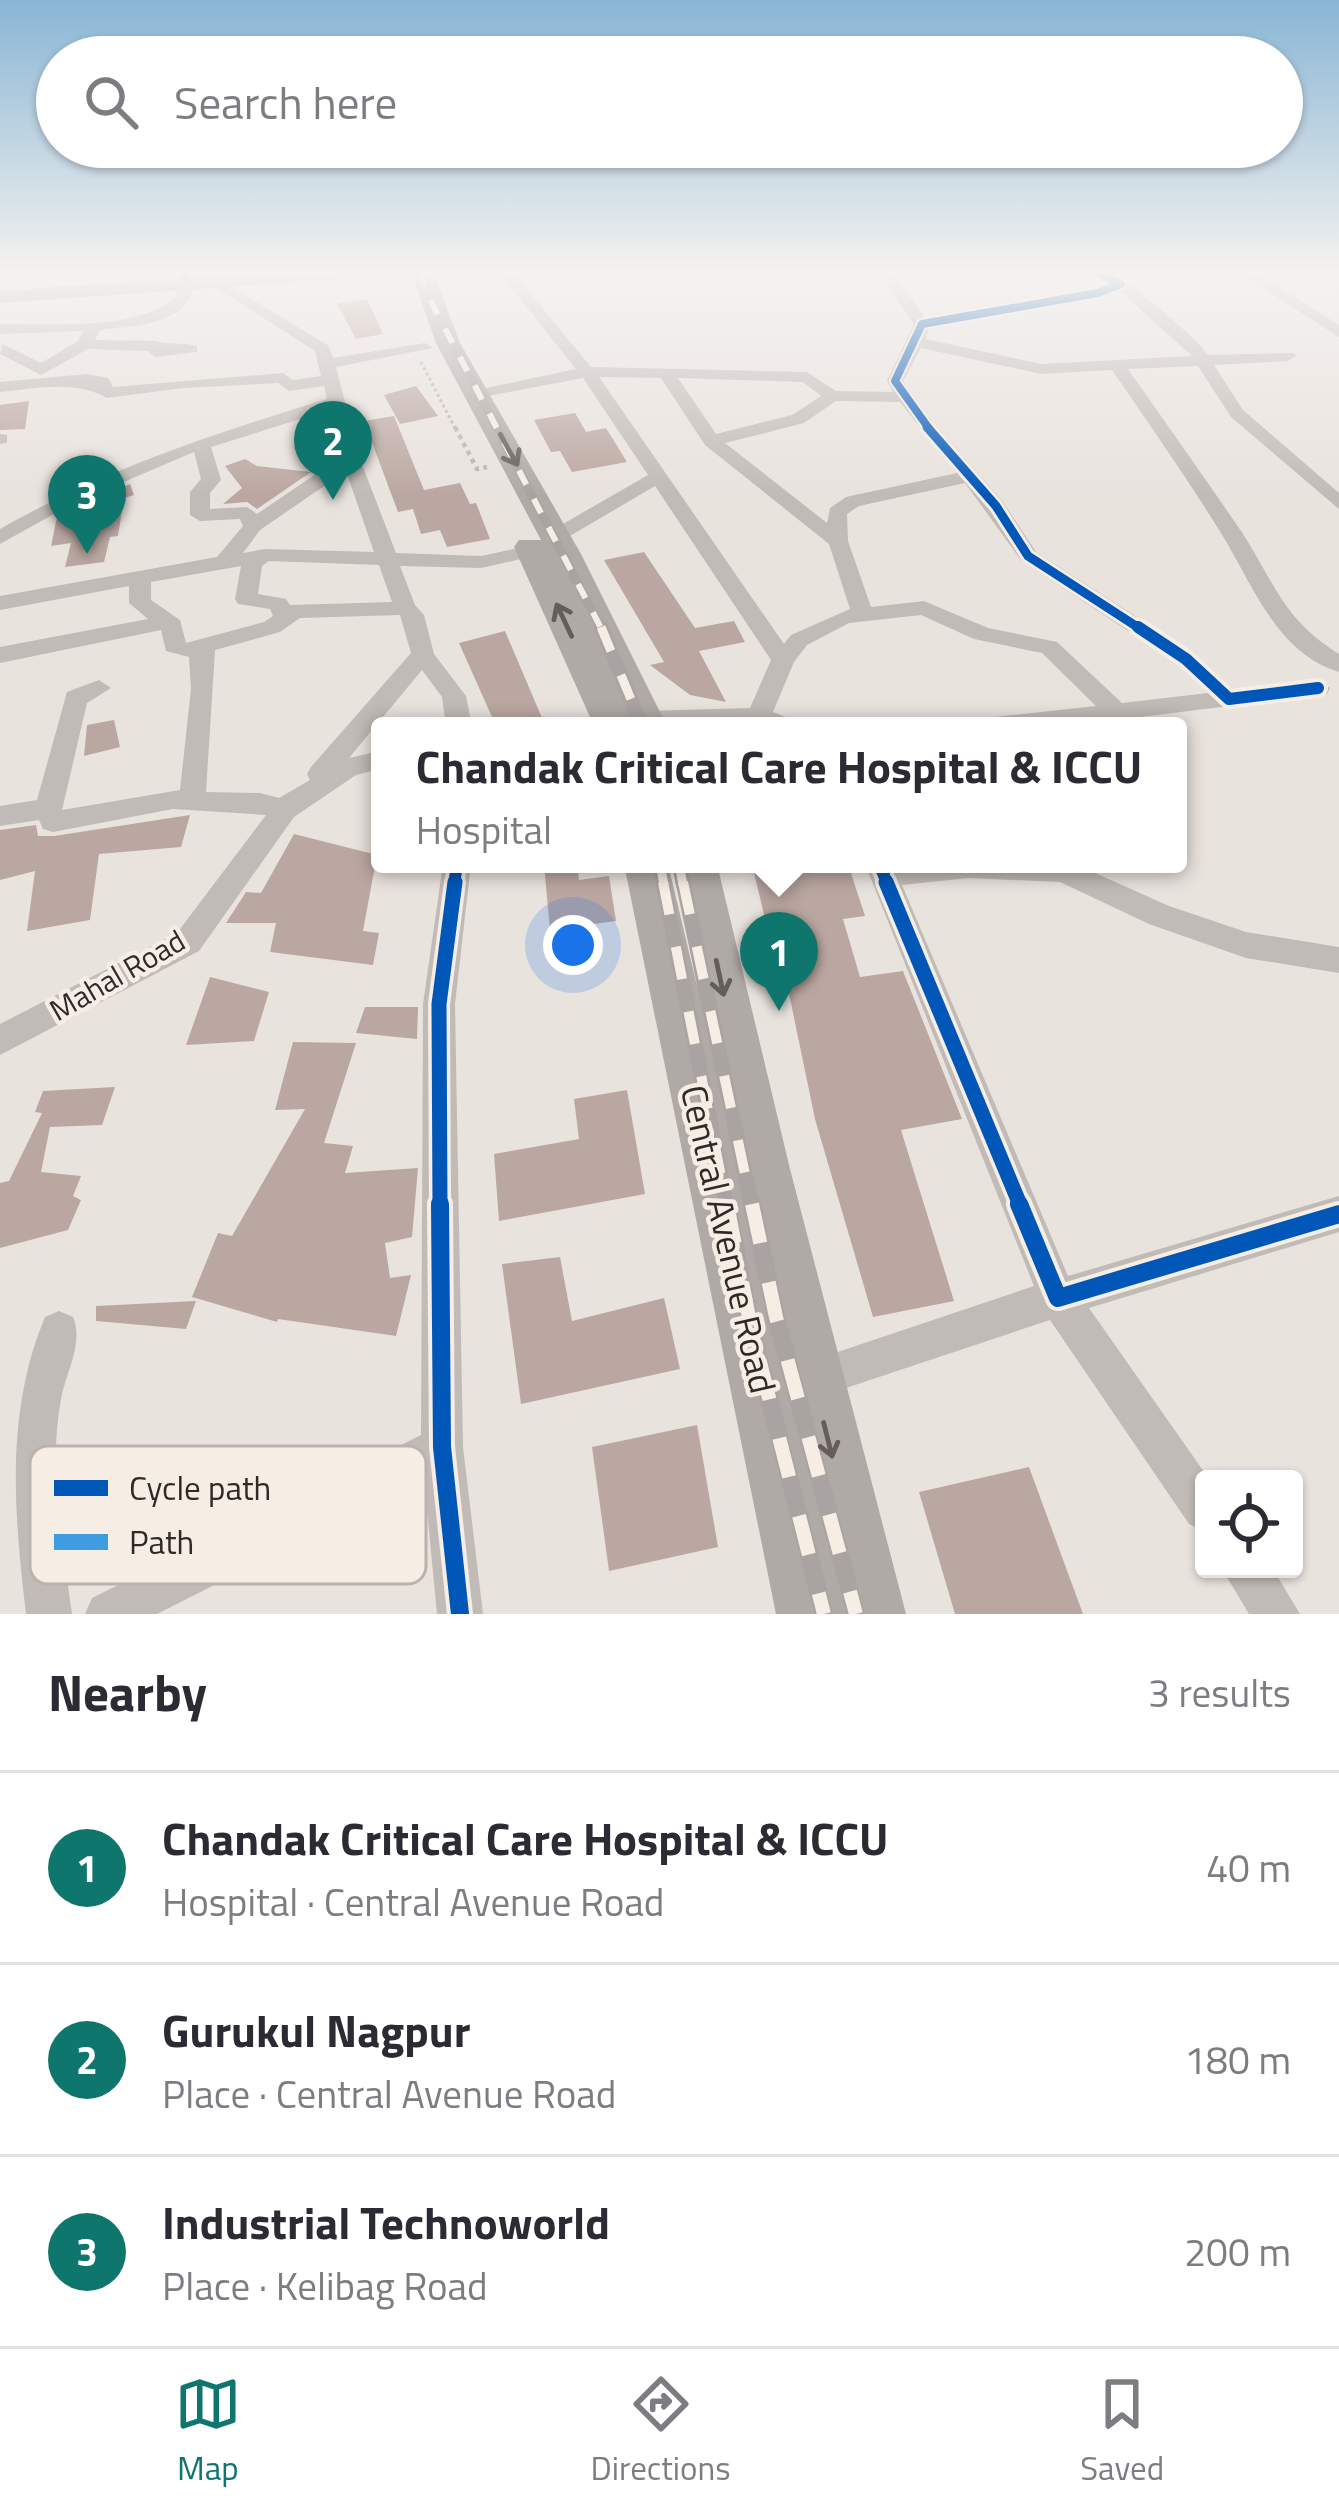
<!DOCTYPE html>
<html lang="en">
<head>
<meta charset="utf-8">
<style>
  :root { --surface:#fff; --page:#f2f2f3; --text:#2b2b33; --muted:#7c7c81; --line:#e1e1e2; --accent:#0f766e }
  body { margin:0; font-family:"Titillium Web",sans-serif; background:var(--page); color:var(--text) }
  .controls { position:absolute; right:36px; bottom:36px; display:grid; overflow:hidden; border-radius:12px; box-shadow:0 3px 9px #0004 }
  .controls button { width:108px; height:108px; display:grid; place-items:center; padding:0; border:0; border-bottom:3px solid var(--line); background:var(--surface); color:var(--text); font:60px sans-serif }
  .you { position:absolute; left:573px; top:945px; width:42px; height:42px; margin:-30px; border:9px solid #fff; border-radius:50%; background:#1a73e8; box-shadow:0 0 0 18px #1a73e833 }
  .badge { display:grid; place-items:center; width:78px; height:78px; border-radius:50%; background:var(--accent); color:#fff; font-size:39px; font-weight:700 }
  .pin { position:absolute; translate:-50% -99px; filter:drop-shadow(0 3px 6px #0008) }
  .pin::after { content:''; position:absolute; top:63px; width:42px; height:36px; background:inherit; clip-path:polygon(0 0,100% 0,50% 100%) }
  .popup { position:absolute; left:371px; top:717px; width:816px; height:156px; box-sizing:border-box; display:grid; place-content:center; border-radius:12px; background:var(--surface); filter:drop-shadow(0 3px 9px #0005); font-size:39px; white-space:nowrap; color:var(--muted) }
  .popup b { font-size:45px; color:var(--text) }
  .popup::after { content:''; position:absolute; left:50%; top:100%; margin-left:-24px; border:24px solid transparent; border-top-color:var(--surface) }
  .list { margin:0; padding:0; list-style:none }
  h2 { display:flex; justify-content:space-between; align-items:center; height:156px; margin:0; padding:0 48px; font-size:51px }
  h2 small { font-size:39px; font-weight:400; color:var(--muted) }
  .list li { display:grid; grid-template-columns:78px 1fr auto; gap:36px; align-items:center; box-sizing:border-box; height:192px; padding:0 48px; border-top:3px solid var(--line) }
  .list b { display:block; font-size:45px; white-space:nowrap }
  .list p { margin:0; font-size:39px; white-space:nowrap; color:var(--muted) }
  .list em { font-size:39px; font-style:normal; color:var(--muted) }
  .icon { flex:none; width:66px; height:66px; fill:none; stroke:currentColor; stroke-width:2; stroke-linecap:round; stroke-linejoin:round }
  .map { position:relative; flex:none; width:1339px; height:1614px; overflow:hidden }
  .search { position:absolute; background:var(--surface); box-shadow:0 3px 9px #0004; left:36px; right:36px; top:36px; height:132px; display:flex; align-items:center; gap:30px; box-sizing:border-box; padding:0 42px; border-radius:66px; color:var(--muted); font-size:45px }
  .sheet { height:732px; background:var(--surface) }
  nav { display:flex; justify-content:space-around; align-items:center; box-sizing:border-box; height:168px; border-top:3px solid var(--line); background:var(--surface); font-size:33px; color:var(--muted) }
  nav a { display:grid; justify-items:center; gap:6px }
  nav .on { color:var(--accent) }
  .map>svg:first-child { display:block }
  .building { fill:#bba7a1 }
  .lines { fill:none; stroke-linecap:round; stroke-linejoin:round }
  .path-far1 { stroke:#bab4b0; stroke-width:3; stroke-dasharray:3 3; stroke-linecap:butt }
  .path { stroke:#bab4b0; stroke-width:4.5; stroke-dasharray:4.5 4.5; stroke-linecap:butt }
  .street { fill:#c1bbb7; fill-rule:evenodd }
  .secondary { fill:#b2aca8; fill-rule:evenodd }
  .primary { fill:#b0aaa6; fill-rule:evenodd }
  .rail-far3-casing { stroke:#a9a4a1; stroke-width:9 }
  .rail-far2-casing { stroke:#a9a4a1; stroke-width:14 }
  .rail-far1-casing { stroke:#a9a4a1; stroke-width:15 }
  .rail-casing { stroke:#a9a4a1; stroke-width:18 }
  .rail-far3 { stroke:#f6ede4; stroke-width:6; stroke-dasharray:16; stroke-linecap:butt }
  .rail-far2 { stroke:#f6ede4; stroke-width:9; stroke-dasharray:26; stroke-linecap:butt }
  .rail-far1 { stroke:#f6ede4; stroke-width:10; stroke-dasharray:33; stroke-linecap:butt }
  .rail { stroke:#f6ede4; stroke-width:14; stroke-dasharray:40; stroke-linecap:butt }
  .quiet { stroke:#3e9ce0; stroke-width:6; stroke-dasharray:10 6; stroke-linecap:butt }
  .cycleway-far4-casing { stroke:#f6ede4; stroke-width:12 }
  .cycleway-far3-casing { stroke:#f6ede4; stroke-width:15 }
  .cycleway-far2-casing { stroke:#f6ede4; stroke-width:20 }
  .cycleway-far1-casing { stroke:#f6ede4; stroke-width:22 }
  .cycleway-casing { stroke:#f6ede4; stroke-width:26 }
  .cycleway-far4 { stroke:#0057b8; stroke-width:8 }
  .cycleway-far3 { stroke:#0057b8; stroke-width:9 }
  .cycleway-far2 { stroke:#0057b8; stroke-width:12 }
  .cycleway-far1 { stroke:#0057b8; stroke-width:15 }
  .cycleway { stroke:#0057b8; stroke-width:18 }
  .oneway { stroke:#645d59 }
  .labels { text-anchor:middle; dominant-baseline:central; stroke-width:9; stroke-linejoin:round; paint-order:stroke }
  .street-label { font-size:30px; fill:#312926; stroke:#f6ede4 }
  .near-street-label { font-size:36px; fill:#312926; stroke:#f6ede4 }
  .key { fill:#f6ede4; stroke:#bbb2ab; stroke-width:3 }
  .key-label { font-size:33px; fill:#312926 }
</style>
</head>
<body>
<div class="map">
<svg width="1339" height="1614" viewBox="0 0 1339 1614">
  <rect width="100%" height="100%" fill="#e9e3de"/>
  <!-- building -->
  <g class="building">
    <polygon points="367,299 383,334 356,339 337,304"/>
    <polygon points="416,386 438,416 400,424 384,395"/>
    <polygon points="29,401 25,429 0,430 0,405"/>
    <polygon points="575,413 586,432 606,428 627,462 572,472 560,451 551,452 534,420"/>
    <polygon points="394,416 424,490 460,483 470,504 476,503 490,539 447,547 440,530 421,534 413,509 398,512 364,421"/>
    <polygon points="245,459 257,466 311,472 257,509 247,502 223,504 242,488 225,466"/>
    <polygon points="130,484 134,495 124,498 118,536 110,537 104,562 65,567 71,543 51,546 57,517"/>
    <polygon points="644,552 695,628 734,621 745,642 699,651 726,702 690,695 650,665 664,662 604,560"/>
    <polygon points="505,631 542,718 496,726 459,643"/>
    <polygon points="114,720 120,747 84,756 87,725"/>
    <polygon points="190,815 181,847 99,854 90,920 27,931 35,871 0,880 0,830 36,825 38,836 54,836"/>
    <polygon points="294,834 377,855 363,931 379,933 373,965 270,952 276,923 226,923 246,892 261,893"/>
    <polygon points="544,864 577,864 579,880 609,876 616,921 550,930"/>
    <polygon points="752,864 848,864 865,916 843,919 860,977 903,971 962,1119 901,1130 954,1301 873,1317 815,1119 775,926 767,927"/>
    <polygon points="210,977 269,992 254,1041 186,1045"/>
    <polygon points="365,1007 418,1007 417,1039 356,1033"/>
    <polygon points="293,1042 356,1043 324,1143 353,1146 345,1173 418,1168 412,1237 385,1243 390,1278 411,1275 396,1336 278,1319 277,1322 192,1297 218,1233 232,1236 305,1109 275,1110"/>
    <polygon points="115,1087 102,1125 50,1127 41,1172 81,1176 73,1196 81,1200 68,1230 0,1248 0,1183 9,1181 42,1113 35,1112 43,1091"/>
    <polygon points="627,1090 645,1194 499,1221 494,1154 579,1139 574,1099"/>
    <polygon points="560,1257 572,1321 664,1298 680,1369 521,1404 502,1264"/>
    <polygon points="196,1301 186,1329 96,1321 96,1306"/>
    <polygon points="697,1425 718,1547 609,1571 592,1447"/>
    <polygon points="1029,1467 1083,1614 955,1614 919,1492"/>
  </g>
  <g class="lines">
    <!-- path-far1 -->
    <polyline class="path-far1" points="421,362 456,430"/>
    <!-- path -->
    <polyline class="path" points="455,427 477,469 487,467"/>
    <!-- street -->
    <g class="street">
      <path d="M 180,270 L 194,270 C 192,279 194,291 189,299 C 175,325 126,327 100,330 L 95,340 L 155,341 C 169,345 181,342 197,346 L 197,352 L 155,357 L 147,351 L 88,349 L 41,375 L 0,354 L 3,344 L 41,363 L 78,341 L 83,331 L 0,334 L 0,324 C 47,324 142,331 176,296 Z"/>
      <path d="M 497,270 L 511,270 L 591,367 L 807,372 L 836,391 L 893,392 L 887,381 L 914,324 L 877,270 L 891,270 L 926,319 L 1102,287 L 1110,284 L 1085,270 C 1090,270 1099,269 1104,270 C 1123,275 1197,338 1208,355 L 1294,353 L 1296,356 L 1288,361 L 1214,365 L 1243,410 L 1339,493 L 1339,509 L 1231,417 L 1198,366 L 1128,369 C 1166,423 1204,477 1241,531 C 1274,581 1282,619 1339,654 L 1339,672 C 1276,653 1252,583 1221,533 C 1187,478 1149,424 1112,370 L 1041,374 L 921,348 L 903,381 L 923,411 L 1003,502 L 1036,552 L 1194,654 L 1234,690 L 1318,680 L 1330,688 L 1327,694 L 1068,726 L 981,726 L 994,717 L 1096,706 L 1042,653 L 974,639 L 921,615 L 849,623 L 807,645 L 794,662 L 773,712 L 793,720 L 797,726 L 637,726 L 634,720 L 637,714 L 646,711 L 750,708 L 771,660 L 655,486 L 563,540 L 549,540 L 549,532 L 648,475 L 583,378 L 472,399 L 472,391 L 576,369 ZM 1120,291 L 1192,356 L 1041,364 L 926,339 L 929,328 ZM 599,377 L 661,378 L 705,445 L 829,544 L 850,609 L 791,635 L 784,644 ZM 678,378 L 803,382 L 821,396 L 792,415 L 716,434 ZM 836,401 L 900,402 L 957,473 L 846,497 L 830,508 L 827,523 L 725,443 L 804,423 ZM 965,483 L 1021,560 L 1178,664 L 1208,693 L 1122,703 L 1057,642 L 988,628 L 924,601 L 871,607 L 848,541 L 847,514 L 859,506 Z"/>
      <polygon points="1235,270 1251,270 1339,325 1339,337"/>
      <path d="M 215,277 L 329,346 L 333,358 L 425,343 L 433,348 L 336,367 L 360,459 L 396,553 L 481,556 L 532,545 L 542,551 L 539,555 L 481,568 L 400,566 L 415,605 L 424,615 L 434,654 L 466,696 L 472,726 L 446,726 L 442,697 L 422,670 L 349,758 L 380,751 L 380,769 L 356,775 L 294,817 L 199,951 L 0,1055 L 0,1024 L 177,933 L 266,815 L 173,809 L 53,832 L 43,829 L 39,820 L 0,826 L 0,806 L 37,800 L 67,692 L 99,680 L 111,688 L 87,703 L 62,810 L 180,790 L 191,689 L 189,657 L 166,651 L 161,630 L 0,663 L 0,647 L 148,619 L 129,603 L 129,586 L 0,610 L 0,596 L 217,557 L 243,526 L 240,519 L 200,521 L 190,515 L 190,492 L 201,479 L 194,452 L 72,504 L 0,544 L 0,529 C 103,470 213,434 327,399 L 324,386 L 289,391 L 278,383 L 183,388 L 107,398 C 76,380 40,388 0,392 L 0,382 L 87,374 L 108,378 L 113,387 L 283,373 L 293,380 L 321,376 L 315,351 L 210,284 L 210,278 ZM 329,410 L 341,457 L 257,514 L 247,507 L 210,509 L 210,493 L 221,480 L 211,447 ZM 346,471 L 374,552 L 265,549 L 243,553 L 260,530 ZM 269,561 L 379,565 L 392,602 L 290,605 L 286,599 L 258,594 L 262,566 ZM 241,566 L 235,599 L 238,604 L 270,609 L 273,616 L 264,622 L 186,643 L 180,620 L 151,600 L 151,582 ZM 400,615 L 411,653 L 311,767 L 307,774 L 310,780 L 279,798 L 260,793 L 206,792 L 215,650 L 280,632 L 300,618 Z"/>
      <polygon points="0,434 7,435 7,443 0,444"/>
      <polygon points="443,864 471,864 455,1004 463,1447 483,1614 437,1614 424,1479 157,1614 85,1614 92,1598 421,1435 423,1004"/>
      <polygon points="865,864 1075,864 1169,906 1246,932 1339,947 1339,973 1246,958 1149,924 1060,882 968,878 902,885 1068,1276 1339,1196 1339,1232 1089,1308 1209,1479 1204,1479 1204,1531 1189,1524 1050,1320 813,1399 799,1393 793,1379 799,1365 1034,1286"/>
      <path d="M 59,1311 L 73,1317 C 84,1343 66,1372 61,1399 C 48,1469 62,1544 72,1614 L 26,1614 C 14,1513 5,1413 45,1317 Z"/>
      <polygon points="1222,1569 1273,1569 1300,1614 1249,1614"/>
    </g>
    <!-- secondary -->
    <polygon class="secondary" points="308,270 392,270 383,276 0,303 0,291"/>
    <!-- primary -->
    <g class="primary">
      <polygon points="410,270 432,270 460,343 581,554 667,726 594,726 514,547 519,540 541,540 436,343"/>
      <polygon points="624,864 668,864 698,990 673,864 717,864 790,1169 906,1614 776,1614"/>
    </g>
    <!-- rail-far3 casing -->
    <g class="rail-far3-casing">
      <polyline id="rail-far3" points="420,270 427,294 602,630"/>
    </g>
    <!-- rail-far2 casing -->
    <g class="rail-far2-casing">
      <g id="rail-far2">
        <polyline points="601,627 642,726"/>
        <polyline points="660,864 664,885"/>
        <polyline points="679,864 683,885"/>
      </g>
    </g>
    <!-- rail-far1 casing -->
    <g class="rail-far1-casing">
      <g id="rail-far1">
        <polyline points="663,882 727,1207"/>
        <polyline points="683,882 752,1207"/>
      </g>
    </g>
    <!-- rail casing -->
    <g class="rail-casing">
      <g id="rail">
        <polyline points="727,1204 750,1323 824,1614"/>
        <polyline points="752,1204 776,1317 856,1614"/>
      </g>
    </g>
    <!-- rail-far3 -->
    <use href="#rail-far3" class="rail-far3"/>
    <!-- rail-far2 -->
    <use href="#rail-far2" class="rail-far2"/>
    <!-- rail-far1 -->
    <use href="#rail-far1" class="rail-far1"/>
    <!-- rail -->
    <use href="#rail" class="rail"/>
    <!-- quiet -->
    <polyline class="quiet" points="184,283 187,270"/>
    <!-- cycleway-far4 casing -->
    <g class="cycleway-far4-casing">
      <polyline id="cycleway-far4" points="930,430 895,381 922,324 1098,293 1121,284 1092,270"/>
    </g>
    <!-- cycleway-far3 casing -->
    <g class="cycleway-far3-casing">
      <polyline id="cycleway-far3" points="927,427 996,506 1028,556 1142,630"/>
    </g>
    <!-- cycleway-far2 casing -->
    <g class="cycleway-far2-casing">
      <g id="cycleway-far2">
        <polyline points="1138,627 1186,659 1229,699 1318,688"/>
        <polyline points="879,864 888,885"/>
        <polyline points="454,885 457,864"/>
      </g>
    </g>
    <!-- cycleway-far1 casing -->
    <g class="cycleway-far1-casing">
      <g id="cycleway-far1">
        <polyline points="886,882 1021,1207"/>
        <polyline points="440,1207 439,1004 455,882"/>
      </g>
    </g>
    <!-- cycleway casing -->
    <g class="cycleway-casing">
      <g id="cycleway">
        <polyline points="440,1204 442,1447 460,1614"/>
        <polyline points="1019,1204 1058,1298 1339,1214"/>
      </g>
    </g>
    <!-- cycleway-far4 -->
    <use href="#cycleway-far4" class="cycleway-far4"/>
    <!-- cycleway-far3 -->
    <use href="#cycleway-far3" class="cycleway-far3"/>
    <!-- cycleway-far2 -->
    <use href="#cycleway-far2" class="cycleway-far2"/>
    <!-- cycleway-far1 -->
    <use href="#cycleway-far1" class="cycleway-far1"/>
    <!-- cycleway -->
    <use href="#cycleway" class="cycleway"/>
  </g>
  <!-- one-way arrows -->
  <defs><path id="oneway-shaft" d="M-6 0H5M1.5-3L5.5 0L1.5 3" fill="none" stroke-width="1.6" stroke-linecap="round" stroke-linejoin="round" transform="scale(3)"/></defs>
  <g class="oneway">
    <use href="#oneway-shaft" transform="translate(509 450) rotate(61)"/>
    <use href="#oneway-shaft" transform="translate(564 620) rotate(-115)"/>
    <use href="#oneway-shaft" transform="translate(720 978) rotate(78)"/>
    <use href="#oneway-shaft" transform="translate(828 1440) rotate(76)"/>
  </g>
  <!-- sky -->
  <linearGradient id="sky" x2="0" y2="1"><stop stop-color="#89b6d5"/><stop offset="0.55" stop-color="#f5f2f0"/><stop offset="1" stop-color="#f5f2f0" stop-opacity="0"/></linearGradient>
  <rect width="1339" height="495" fill="url(#sky)"/>
  <g class="labels">
    <!-- street labels -->
    <g class="street-label">
      <text transform="translate(117 975) rotate(-30)">Mahal Road</text>
    </g>
    <!-- near-street labels -->
    <g class="near-street-label">
      <text transform="translate(729 1239) rotate(77)">Central Avenue Road</text>
    </g>
  </g>
  <!-- legend -->
  <rect x="30" y="1446" width="396" height="138" rx="18" class="key"/>
  <rect x="54" y="1480" width="54" height="16" fill="#0057b8"/>
  <rect x="54" y="1534" width="54" height="16" fill="#3e9ce0"/>
  <g class="key-label">
    <text x="129" y="1500">Cycle path</text>
    <text x="129" y="1554">Path</text>
  </g>
</svg>
<div class="controls">
<button><svg class="icon" aria-label="locate" viewBox="0 0 24 24"><circle cx="12" cy="12" r="6"/><path d="M12 2v4M12 18v4M2 12h4M18 12h4"/></svg></button>
</div>
<div class="you"></div>
<div class="pin badge" style="left:779px;top:1011px">1</div>
<div class="popup"><b>Chandak Critical Care Hospital &amp; ICCU</b>Hospital</div>
<div class="pin badge" style="left:333px;top:500px">2</div>
<div class="pin badge" style="left:87px;top:554px">3</div>
<div class="search"><svg class="icon" aria-label="search" viewBox="0 0 24 24"><circle cx="10" cy="10" r="6"/><path d="M15 15l6 6"/></svg>Search here</div>
</div>
<section class="sheet">
<h2>Nearby<small>3 results</small></h2>
<ul class="list">
<li><span class="badge">1</span><div><b>Chandak Critical Care Hospital &amp; ICCU</b><p>Hospital · Central Avenue Road</p></div><em>40 m</em></li>
<li><span class="badge">2</span><div><b>Gurukul Nagpur</b><p>Place · Central Avenue Road</p></div><em>180 m</em></li>
<li><span class="badge">3</span><div><b>Industrial Technoworld</b><p>Place · Kelibag Road</p></div><em>200 m</em></li>
</ul>
</section>
<nav>
<a class="on"><svg class="icon" aria-label="map" viewBox="0 0 24 24"><path d="M3 6l6-2 6 2 6-2v14l-6 2-6-2-6 2zM9 4v14M15 6v14"/></svg>Map</a>
<a><svg class="icon" aria-label="directions" viewBox="0 0 24 24"><path d="M12 3l9 9-9 9-9-9zM9 14v-3h6M13 9l2 2-2 2"/></svg>Directions</a>
<a><svg class="icon" aria-label="saved" viewBox="0 0 24 24"><path d="M7 4h10v16l-5-4-5 4z"/></svg>Saved</a>
</nav>
</body>
</html>
